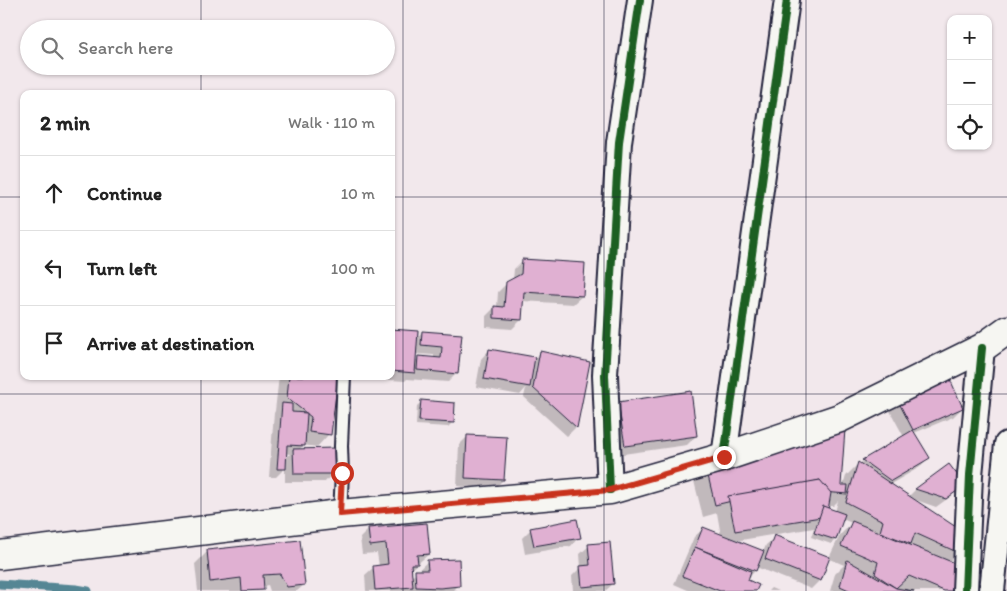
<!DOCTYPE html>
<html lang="en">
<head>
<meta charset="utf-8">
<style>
  :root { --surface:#fff; --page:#f6f6f6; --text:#222; --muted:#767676; --line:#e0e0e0 }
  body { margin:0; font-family:Itim,sans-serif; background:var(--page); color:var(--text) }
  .controls { position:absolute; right:15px; top:15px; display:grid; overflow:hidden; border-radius:10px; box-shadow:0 1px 4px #0004 }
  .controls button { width:45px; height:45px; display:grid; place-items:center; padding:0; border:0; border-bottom:1px solid var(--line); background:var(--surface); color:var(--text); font:25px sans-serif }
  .stop { position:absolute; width:15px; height:15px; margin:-11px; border:4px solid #c8321e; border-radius:50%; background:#fff }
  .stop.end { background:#c8321e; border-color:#fff; box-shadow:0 1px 5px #0008 }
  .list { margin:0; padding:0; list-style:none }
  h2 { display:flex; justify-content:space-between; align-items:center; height:65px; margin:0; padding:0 20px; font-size:21px }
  h2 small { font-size:16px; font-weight:400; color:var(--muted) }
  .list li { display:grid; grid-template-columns:32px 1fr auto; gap:15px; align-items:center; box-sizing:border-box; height:75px; padding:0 20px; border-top:1px solid var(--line) }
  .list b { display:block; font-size:19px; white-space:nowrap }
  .list em { font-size:16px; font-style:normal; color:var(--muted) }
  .icon { flex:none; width:28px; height:28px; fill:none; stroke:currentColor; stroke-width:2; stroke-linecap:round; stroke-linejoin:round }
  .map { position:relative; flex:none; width:1007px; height:591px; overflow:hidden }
  .search { position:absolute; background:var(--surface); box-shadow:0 1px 4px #0004; left:20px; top:20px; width:375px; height:55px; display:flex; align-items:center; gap:12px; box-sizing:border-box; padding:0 18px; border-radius:28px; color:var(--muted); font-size:19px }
  .panel { position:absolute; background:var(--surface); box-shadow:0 1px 4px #0004; left:20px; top:90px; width:375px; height:290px; border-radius:10px }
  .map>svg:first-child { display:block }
  .shadow { fill:#0003; fill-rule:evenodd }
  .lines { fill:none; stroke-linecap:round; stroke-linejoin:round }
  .stream { stroke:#548694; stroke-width:9 }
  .building { fill:#e0b0d2; stroke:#22223b }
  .lane-casing { stroke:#22223b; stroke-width:16 }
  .street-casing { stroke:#22223b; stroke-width:28 }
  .secondary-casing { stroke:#22223b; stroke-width:31 }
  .lane { stroke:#f6f6f2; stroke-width:12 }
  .street { stroke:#f6f6f2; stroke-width:24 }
  .secondary { stroke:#f6f6f2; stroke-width:28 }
  .cycleway-casing { stroke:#f6f6f2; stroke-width:11 }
  .cycleway { stroke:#1b5e20; stroke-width:8 }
  .route { stroke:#c8321e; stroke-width:6 }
  .grid { fill:none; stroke:#22223b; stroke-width:1; stroke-opacity:0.55 }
</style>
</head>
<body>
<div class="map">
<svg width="1007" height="591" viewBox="0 0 1007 591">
  <rect width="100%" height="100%" fill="#f2e8ec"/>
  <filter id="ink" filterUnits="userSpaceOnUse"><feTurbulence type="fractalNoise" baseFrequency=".02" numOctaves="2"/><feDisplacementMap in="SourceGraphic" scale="10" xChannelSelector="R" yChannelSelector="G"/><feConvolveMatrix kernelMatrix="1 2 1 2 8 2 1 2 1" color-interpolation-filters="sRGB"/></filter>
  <g filter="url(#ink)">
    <!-- shadow -->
    <g class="shadow">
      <polygon points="523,260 582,296 573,304 522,301 521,320 512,329 486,327 486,316 495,307 497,307 498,292 507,283 513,280 514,269"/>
      <path d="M 391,330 L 416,339 L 422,332 L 461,336 L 457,373 L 448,382 L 407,379 L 405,381 L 344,377 L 391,376 ZM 415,354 L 434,355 L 434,359 L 418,358 L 414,362 Z"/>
      <polygon points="489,350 535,358 540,353 589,363 576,427 567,436 524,397 526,388 520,395 476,387 481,359"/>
      <path d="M 279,376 L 337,376 L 329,434 L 317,447 L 303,445 L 299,450 L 333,473 L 325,482 L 285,482 L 285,468 L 276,477 L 269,477 L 274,413 L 275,411 ZM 285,453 L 290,454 L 285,459 Z"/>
      <polygon points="421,402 453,422 448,427 416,425 417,406"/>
      <path d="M 898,402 L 962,408 L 953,417 L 914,433 L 928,458 L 920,467 L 889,485 L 908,497 L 915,490 L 948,465 L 963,485 L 954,494 L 936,507 L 913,499 L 958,552 L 949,562 L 952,591 L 830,591 L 835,574 L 844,565 L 828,558 L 820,580 L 811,589 L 756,567 L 755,571 L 746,580 L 755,591 L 690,591 L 674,584 L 694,537 L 703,529 L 721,536 L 717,513 L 703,517 L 693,477 L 706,464 L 843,486 L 846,476 L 858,464 L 859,465 L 863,461 L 904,437 L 890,411 ZM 838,501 L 835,512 L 827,509 L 827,506 L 833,506 ZM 842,519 L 852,523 L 840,535 L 829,558 L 775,537 L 766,545 L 763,552 L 735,541 L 814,528 L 811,537 L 831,544 L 835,540 Z"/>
      <polygon points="619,403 696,436 687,445 616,455 610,412"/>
      <polygon points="468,436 503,480 494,489 457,486 459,445"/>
      <polygon points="369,529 429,554 410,570 411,577 428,561 459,585 454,590 457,590 457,591 408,591 408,590 407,591 366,591 365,575 374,567 379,566 377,553 362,554 360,538"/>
      <polygon points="531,529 579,537 571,546 525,554 522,538"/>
      <polygon points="299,541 304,585 297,591 270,591 268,585 263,586 263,590 262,591 198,591 195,564 208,551"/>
      <polygon points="589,546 613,584 605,591 573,591 572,576 581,567 580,554"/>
      <polygon points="771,588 778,591 768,591"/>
    </g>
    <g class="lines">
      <!-- stream -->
      <polyline class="stream" points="0,584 76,589 88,591"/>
    </g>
    <!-- building -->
    <g class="building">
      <polygon points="522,259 585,263 583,296 524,292 522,320 494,318 494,306 504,307 506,282 521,274"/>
      <polygon points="391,329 418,331 415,373 391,371"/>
      <polygon points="422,331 462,334 458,374 417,370 418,356 441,358 442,347 421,345"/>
      <polygon points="489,349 535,357 530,387 484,379"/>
      <polygon points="540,351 590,362 577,428 533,388"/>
      <polygon points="289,376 338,376 331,435 309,432 311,417 287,398"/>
      <polygon points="949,377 963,408 913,430 898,401"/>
      <polygon points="691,391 697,436 625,446 618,402"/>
      <polygon points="421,400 455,403 454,423 419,421"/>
      <polygon points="282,403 292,404 292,412 307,413 305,446 287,445 286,469 277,469"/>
      <polygon points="845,429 841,485 848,485 847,494 823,492 820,480 715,505 705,463"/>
      <polygon points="913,430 930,458 891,481 862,460"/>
      <polygon points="467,435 507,437 504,480 465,478"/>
      <polygon points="335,448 335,474 294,474 293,449"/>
      <polygon points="858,462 968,535 959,553 915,533 911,544 880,532 883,521 846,502"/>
      <polygon points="949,464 965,485 946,499 915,489"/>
      <polygon points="820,480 831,493 827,516 735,531 728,496"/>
      <polygon points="823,506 845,514 836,540 814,533"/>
      <polygon points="577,519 581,538 534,546 530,528"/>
      <polygon points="852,521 964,567 953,591 944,591 909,576 896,588 875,574 878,562 841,546"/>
      <polygon points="427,523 430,554 417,555 418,564 411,564 413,587 375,590 373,566 388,564 386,544 370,546 368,528"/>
      <polygon points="703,527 764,551 756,571 695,547"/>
      <polygon points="774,535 830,557 821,581 765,559"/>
      <polygon points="300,540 305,585 287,587 280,574 263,575 264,590 242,591 241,578 210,582 207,550"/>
      <polygon points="610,542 614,584 582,587 580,566 590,565 588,544"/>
      <polygon points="695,547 751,571 748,580 759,585 756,591 720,591 682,576"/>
      <polygon points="459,559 460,586 440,588 416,587 415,570 428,570 427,560"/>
      <polygon points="847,560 896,588 914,591 851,591 840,586"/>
    </g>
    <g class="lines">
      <!-- lane casing -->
      <g class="lane-casing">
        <polyline id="lane" points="340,514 342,473 341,446 344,376"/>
      </g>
      <!-- street casing -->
      <g class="street-casing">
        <g id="street">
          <polyline points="724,457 787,0"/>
          <polyline points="610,490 605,375 619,142 640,0"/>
          <polyline points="965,591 970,475 982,348"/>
          <polyline points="992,591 1007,444"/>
        </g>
      </g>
      <!-- secondary casing -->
      <g class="secondary-casing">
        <polyline id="secondary" points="0,555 340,514 610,490 724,457 840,418 982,348 1007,330"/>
      </g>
      <!-- lane -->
      <use href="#lane" class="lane"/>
      <!-- street -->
      <use href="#street" class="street"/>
      <!-- secondary -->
      <use href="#secondary" class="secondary"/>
      <!-- cycleway casing -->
      <g class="cycleway-casing">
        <g id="cycleway">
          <polyline points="724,457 787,0"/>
          <polyline points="610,490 605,375 619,142 640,0"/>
          <polyline points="965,591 970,475 982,348"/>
        </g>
      </g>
      <!-- cycleway -->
      <use href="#cycleway" class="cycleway"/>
    </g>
  </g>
  <g class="lines" filter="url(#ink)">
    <!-- route -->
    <polyline class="route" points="342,473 340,514 610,490 724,457"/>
  </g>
  <!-- grid -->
  <path class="grid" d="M 201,0 L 201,29M 403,0 L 403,591M 604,0 L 604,591M 806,0 L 806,591M 201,66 L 201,94M 0,197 L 24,197M 391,197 L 1007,197M 201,376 L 201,591M 0,394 L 1007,394"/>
</svg>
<div class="controls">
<button>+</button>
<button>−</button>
<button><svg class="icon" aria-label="locate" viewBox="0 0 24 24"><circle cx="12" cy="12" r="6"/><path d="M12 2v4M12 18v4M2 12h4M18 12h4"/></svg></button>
</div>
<div class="stop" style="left:342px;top:473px"></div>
<div class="stop end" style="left:724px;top:457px"></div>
<div class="search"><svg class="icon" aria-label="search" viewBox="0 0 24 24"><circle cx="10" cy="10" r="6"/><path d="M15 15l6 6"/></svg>Search here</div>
<section class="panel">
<h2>2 min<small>Walk · 110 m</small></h2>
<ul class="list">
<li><svg class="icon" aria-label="ahead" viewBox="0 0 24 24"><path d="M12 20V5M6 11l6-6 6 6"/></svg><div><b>Continue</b></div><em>10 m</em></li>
<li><svg class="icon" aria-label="left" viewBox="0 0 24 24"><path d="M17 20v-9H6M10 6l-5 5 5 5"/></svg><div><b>Turn left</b></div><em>100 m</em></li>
<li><svg class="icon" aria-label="arrive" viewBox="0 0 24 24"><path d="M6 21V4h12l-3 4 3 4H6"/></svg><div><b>Arrive at destination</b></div></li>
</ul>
</section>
</div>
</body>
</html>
